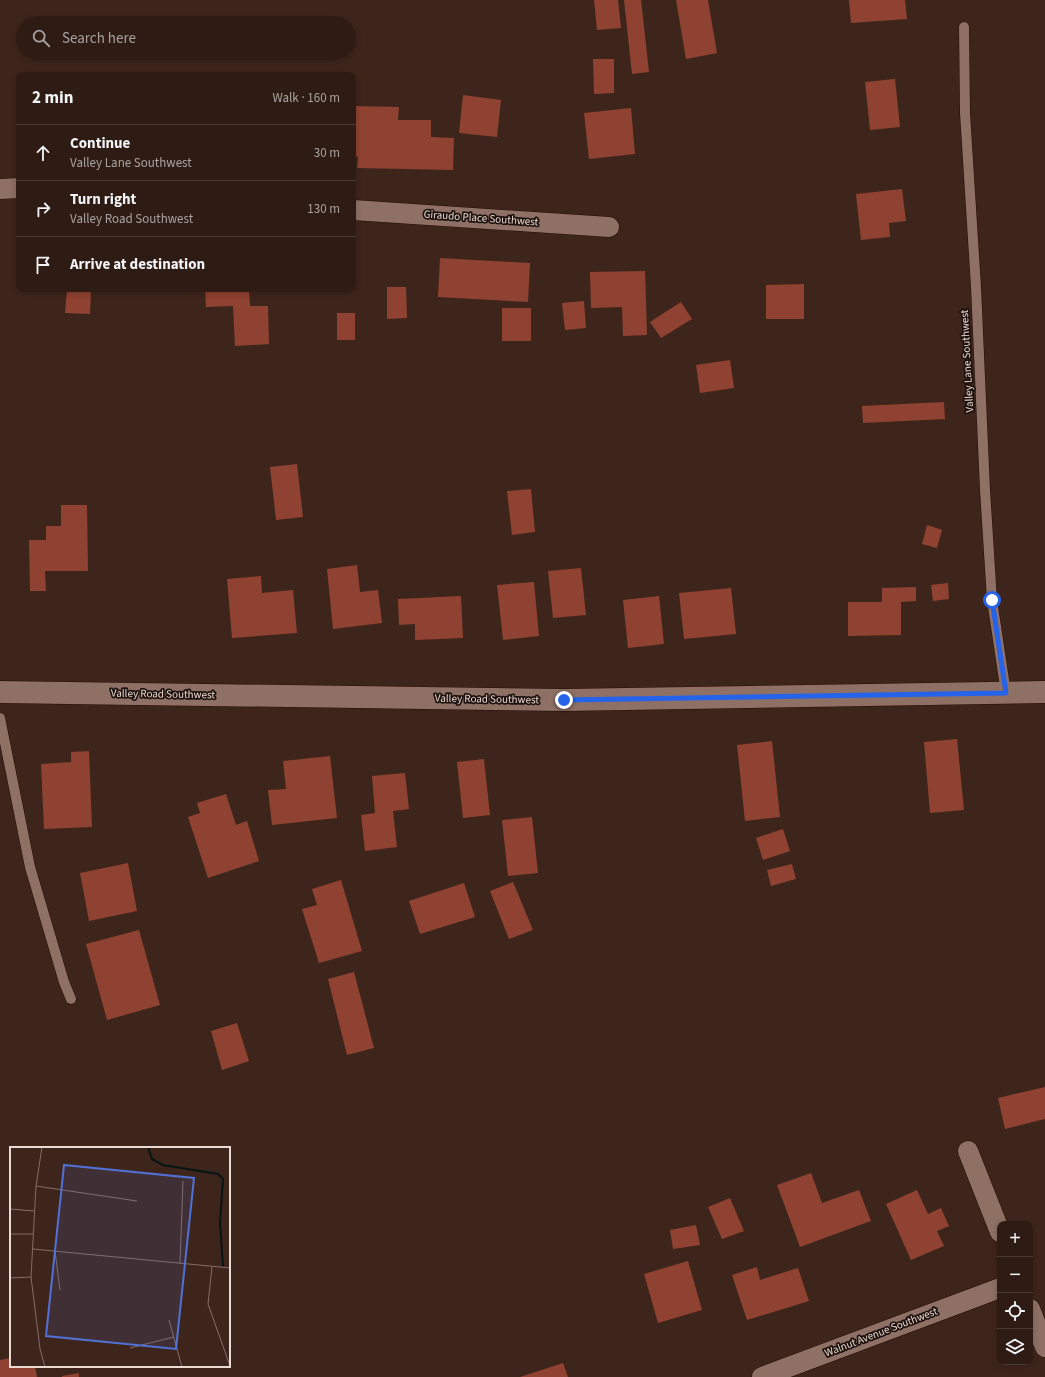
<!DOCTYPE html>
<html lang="en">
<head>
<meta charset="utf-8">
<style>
  :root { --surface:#2e1c14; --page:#3a2922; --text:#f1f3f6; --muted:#a7a1a0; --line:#493a34 }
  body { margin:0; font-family:"Source Sans 3",sans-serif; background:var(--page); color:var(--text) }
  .controls { position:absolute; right:12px; bottom:12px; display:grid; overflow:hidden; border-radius:8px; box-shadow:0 2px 6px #0003 }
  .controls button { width:36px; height:36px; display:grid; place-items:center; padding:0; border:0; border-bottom:1px solid var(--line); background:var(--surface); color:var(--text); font:20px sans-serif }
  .stop { position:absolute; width:12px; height:12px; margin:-9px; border:3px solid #2563eb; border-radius:50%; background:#fff }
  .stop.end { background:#2563eb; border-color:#fff; box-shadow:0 1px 4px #0008 }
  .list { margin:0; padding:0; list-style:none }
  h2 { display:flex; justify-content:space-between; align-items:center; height:52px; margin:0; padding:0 16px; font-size:17px }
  h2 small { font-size:13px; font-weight:400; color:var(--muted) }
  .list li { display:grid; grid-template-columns:26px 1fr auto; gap:12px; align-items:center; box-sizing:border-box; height:56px; padding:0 16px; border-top:1px solid var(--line) }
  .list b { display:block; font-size:15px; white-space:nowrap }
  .list p { margin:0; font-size:13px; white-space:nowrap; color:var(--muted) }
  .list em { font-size:13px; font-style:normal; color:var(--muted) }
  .icon { flex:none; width:22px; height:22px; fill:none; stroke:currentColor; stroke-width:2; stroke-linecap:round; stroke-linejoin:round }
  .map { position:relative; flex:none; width:1045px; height:1377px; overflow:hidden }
  .search { position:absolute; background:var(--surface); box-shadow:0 2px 6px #0003; left:16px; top:16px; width:340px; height:44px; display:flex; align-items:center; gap:10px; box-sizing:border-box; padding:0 14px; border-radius:22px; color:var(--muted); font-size:15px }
  .panel { position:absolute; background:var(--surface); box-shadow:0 2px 6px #0003; left:16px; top:72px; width:340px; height:220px; border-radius:8px }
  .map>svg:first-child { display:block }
  .building { fill:#8f4231 }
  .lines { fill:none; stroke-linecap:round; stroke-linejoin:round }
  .lane-casing { stroke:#240d05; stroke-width:11 }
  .street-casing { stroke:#240d05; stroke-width:21 }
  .secondary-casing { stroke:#240d05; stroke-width:23 }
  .lane { stroke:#8e7064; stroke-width:10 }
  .street { stroke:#8e7064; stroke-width:20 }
  .secondary { stroke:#8e7064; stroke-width:22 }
  .route { stroke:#2563eb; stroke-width:5 }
  .labels { text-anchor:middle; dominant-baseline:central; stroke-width:3.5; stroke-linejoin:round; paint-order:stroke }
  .street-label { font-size:11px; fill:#ebdad3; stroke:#1d110d }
  .inset-river { fill:none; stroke:#061516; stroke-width:2 }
  .inset-road { fill:none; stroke:#836d65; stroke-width:1 }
  .view { fill:#5071d7; fill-opacity:0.15; stroke:#5071d7; stroke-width:2 }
  .inset-edge { fill:none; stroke:#ebdad3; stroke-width:2 }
</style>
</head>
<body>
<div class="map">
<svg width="1045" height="1377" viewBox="0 0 1045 1377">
  <rect width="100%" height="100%" fill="#3e251b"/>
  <!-- building -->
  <g class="building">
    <polygon points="594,0 618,0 621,28 597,30"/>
    <polygon points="624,0 641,0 649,72 632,74"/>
    <polygon points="676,0 708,0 717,53 686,59"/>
    <polygon points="849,0 905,0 907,19 851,23"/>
    <polygon points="593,59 614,59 614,93 594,94"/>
    <polygon points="895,79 900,127 870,130 865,82"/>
    <polygon points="463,95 501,100 497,137 459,133"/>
    <polygon points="353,106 399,107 398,120 431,120 431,137 454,138 453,170 357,168 358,157 353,156"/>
    <polygon points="631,108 635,154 589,159 584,113"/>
    <polygon points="902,189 906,221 889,223 890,237 861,240 856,194"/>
    <polygon points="440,258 530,263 528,302 438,297"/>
    <polygon points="645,271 647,335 623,336 622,307 591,308 590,272"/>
    <polygon points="804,284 804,319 766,319 766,285"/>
    <polygon points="387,287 406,287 407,318 387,319"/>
    <polygon points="67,289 91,289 90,314 65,313"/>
    <polygon points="153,289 193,289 193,291 153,292"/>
    <polygon points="205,289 249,289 250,306 268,306 269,344 235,346 233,306 206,307"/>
    <polygon points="584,301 586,328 565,330 562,303"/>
    <polygon points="681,302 692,319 661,338 650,322"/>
    <rect x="502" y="308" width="29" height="33"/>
    <rect x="337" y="313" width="18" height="27"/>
    <polygon points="730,360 734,388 700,393 696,365"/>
    <polygon points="944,402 945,419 863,423 862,406"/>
    <polygon points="297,464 303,517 276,520 270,467"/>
    <polygon points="531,489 535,532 512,535 507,491"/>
    <polygon points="61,505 87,505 88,571 45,571 46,591 30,591 29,540 46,540 46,526 61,526"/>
    <polygon points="927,525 942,530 937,548 922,544"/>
    <polygon points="357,565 360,592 378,590 382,623 333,629 327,569"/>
    <polygon points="581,568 586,615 553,618 548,571"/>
    <polygon points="261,576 262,593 293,590 297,633 232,638 227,579"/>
    <polygon points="534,582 539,636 503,640 497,585"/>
    <polygon points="948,583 949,599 933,601 931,585"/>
    <polygon points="916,587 916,601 901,602 901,635 848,636 848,602 882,602 882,588"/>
    <polygon points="731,588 736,634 684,639 679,593"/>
    <polygon points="461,596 463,638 415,640 415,624 399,625 398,599"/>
    <polygon points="659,596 664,644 628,648 623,600"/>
    <polygon points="957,739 964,810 930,813 924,742"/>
    <polygon points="772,741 780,817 745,821 737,745"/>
    <polygon points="89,751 92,827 44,829 41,764 71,762 71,752"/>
    <polygon points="330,756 337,818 272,825 268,790 286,789 283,761"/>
    <polygon points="484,759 490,815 463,818 457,762"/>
    <polygon points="405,773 409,809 393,811 397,847 365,851 361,815 375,813 372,776"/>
    <polygon points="226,794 236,825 247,821 259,861 208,878 188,817 200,813 197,803"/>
    <polygon points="532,817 538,873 508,876 502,820"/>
    <polygon points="783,829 790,851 763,860 756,838"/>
    <polygon points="128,863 137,911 89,921 80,873"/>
    <polygon points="792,864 796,879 771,886 767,870"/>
    <polygon points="341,880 362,951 319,963 302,909 317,905 312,889"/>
    <polygon points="513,882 533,930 509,939 490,891"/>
    <polygon points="464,883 475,917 420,934 409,901"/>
    <polygon points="139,930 160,1005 107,1020 86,944"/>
    <polygon points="354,972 374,1048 347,1055 328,979"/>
    <polygon points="237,1023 249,1061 222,1070 211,1031"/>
    <polygon points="1045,1087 1045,1119 1005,1129 998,1098"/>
    <polygon points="811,1173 822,1203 859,1190 871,1221 800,1247 777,1185"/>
    <polygon points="917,1190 928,1214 941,1208 949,1226 937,1231 944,1246 911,1260 886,1204"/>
    <polygon points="730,1198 744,1231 722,1239 708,1207"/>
    <polygon points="696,1225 700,1245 673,1249 670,1230"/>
    <polygon points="688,1261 702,1310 658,1323 644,1274"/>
    <polygon points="757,1267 760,1280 798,1268 809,1301 747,1320 732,1275"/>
    <polygon points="11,1358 11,1366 35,1366 37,1377 0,1377 0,1360"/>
    <polygon points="563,1363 568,1377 520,1377"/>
    <polygon points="79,1373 79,1377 62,1377 62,1376"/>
  </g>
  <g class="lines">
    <!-- lane casing -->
    <g class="lane-casing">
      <g id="lane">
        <polyline points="964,27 965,113 976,287 985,490 992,600 1006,693"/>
        <polyline points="0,718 30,867 64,982 71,999"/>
      </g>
    </g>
    <!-- street casing -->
    <g class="street-casing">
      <g id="street">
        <polyline points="0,189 19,188"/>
        <polyline points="353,210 609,227"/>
        <polyline points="968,1151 1000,1232"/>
        <polyline points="1030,1309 1045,1347"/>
        <polyline points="762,1377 1000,1288"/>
      </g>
    </g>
    <!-- secondary casing -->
    <g class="secondary-casing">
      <polyline id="secondary" points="0,692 564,700 1045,692"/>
    </g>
    <!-- lane -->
    <use href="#lane" class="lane"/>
    <!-- street -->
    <use href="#street" class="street"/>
    <!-- secondary -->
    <use href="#secondary" class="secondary"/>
  </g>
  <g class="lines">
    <!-- route -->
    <polyline class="route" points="564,700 1006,693 992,600"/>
  </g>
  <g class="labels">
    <!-- street labels -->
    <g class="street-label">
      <text transform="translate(481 218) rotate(4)">Giraudo Place Southwest</text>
      <text transform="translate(967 361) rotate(-93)">Valley Lane Southwest</text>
      <text transform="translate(163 694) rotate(1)">Valley Road Southwest</text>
      <text transform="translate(487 699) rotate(1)">Valley Road Southwest</text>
      <text transform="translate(881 1332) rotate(-21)">Walnut Avenue Southwest</text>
    </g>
  </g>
  <!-- overview -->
  <g transform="translate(10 1147)">
    <rect width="220" height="220" fill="#3e251b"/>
    <path class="inset-river" d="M 138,0 L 142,12 L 153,18 L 208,27 L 213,32 L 210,76 L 213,119"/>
    <path class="inset-road" d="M 32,0 L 26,39 L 21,130 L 30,202 L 35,220M 26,39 L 127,54M 0,62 L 24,64M 0,87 L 23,87M 23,102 L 220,121M 45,104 L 50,143M 170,117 L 173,34M 202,120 L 198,157 L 220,219M 0,131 L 21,130M 159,173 L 172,220M 120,201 L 164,190"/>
    <path class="view" d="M 54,18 L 184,31 L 166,202 L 36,189 Z"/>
    <rect width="220" height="220" class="inset-edge"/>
  </g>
</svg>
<div class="controls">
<button>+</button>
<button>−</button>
<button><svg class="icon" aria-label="locate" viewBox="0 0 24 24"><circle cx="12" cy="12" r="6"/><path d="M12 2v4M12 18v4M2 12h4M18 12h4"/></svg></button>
<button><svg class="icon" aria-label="layers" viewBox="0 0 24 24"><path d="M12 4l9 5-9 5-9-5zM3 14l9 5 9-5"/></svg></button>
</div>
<div class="stop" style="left:992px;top:600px"></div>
<div class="stop end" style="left:564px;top:700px"></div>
<div class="search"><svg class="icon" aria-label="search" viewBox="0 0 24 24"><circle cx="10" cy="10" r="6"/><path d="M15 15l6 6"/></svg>Search here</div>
<section class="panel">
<h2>2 min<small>Walk · 160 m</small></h2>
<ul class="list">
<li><svg class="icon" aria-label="ahead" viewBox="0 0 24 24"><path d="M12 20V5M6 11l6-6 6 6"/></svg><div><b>Continue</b><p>Valley Lane Southwest</p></div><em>30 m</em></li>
<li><svg class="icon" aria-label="right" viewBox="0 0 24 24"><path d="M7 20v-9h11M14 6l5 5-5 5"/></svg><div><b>Turn right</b><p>Valley Road Southwest</p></div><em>130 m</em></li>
<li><svg class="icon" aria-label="arrive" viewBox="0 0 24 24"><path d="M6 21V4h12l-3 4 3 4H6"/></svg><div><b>Arrive at destination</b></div></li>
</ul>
</section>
</div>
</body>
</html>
